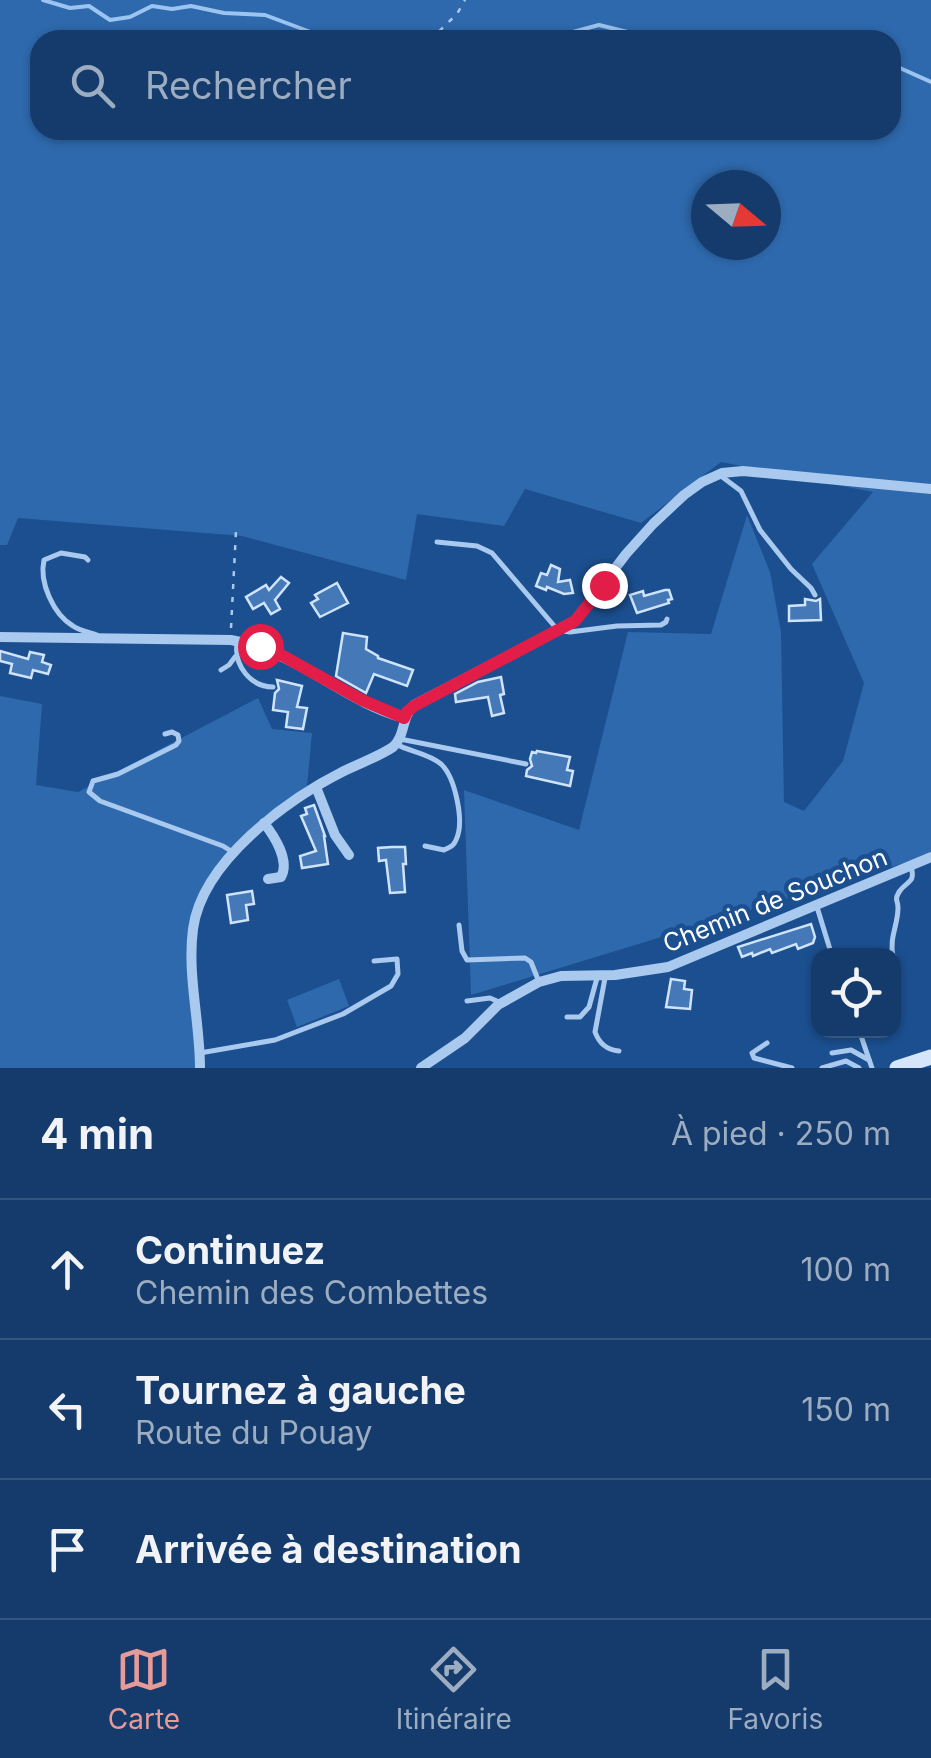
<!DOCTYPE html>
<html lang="fr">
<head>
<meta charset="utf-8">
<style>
  :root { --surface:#143b6b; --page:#214673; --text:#f1f3f6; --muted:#9dadc1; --line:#33557e; --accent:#e69b98 }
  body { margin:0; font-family:Inter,sans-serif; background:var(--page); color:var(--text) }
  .controls { position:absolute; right:30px; bottom:30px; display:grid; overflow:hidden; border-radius:20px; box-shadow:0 2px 8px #0004 }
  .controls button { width:90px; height:90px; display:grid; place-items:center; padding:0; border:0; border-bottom:2px solid var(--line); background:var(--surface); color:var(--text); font:50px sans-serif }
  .compass { position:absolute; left:691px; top:170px; width:90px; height:90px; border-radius:50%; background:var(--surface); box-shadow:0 2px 8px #0004; rotate:109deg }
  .stop { position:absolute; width:30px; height:30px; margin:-22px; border:8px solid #e11d48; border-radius:50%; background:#fff }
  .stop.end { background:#e11d48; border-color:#fff; box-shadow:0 2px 10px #0008 }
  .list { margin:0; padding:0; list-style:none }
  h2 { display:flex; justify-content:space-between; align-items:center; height:130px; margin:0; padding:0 40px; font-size:42px }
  h2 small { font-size:32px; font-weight:400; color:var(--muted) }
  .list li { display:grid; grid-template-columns:65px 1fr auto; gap:30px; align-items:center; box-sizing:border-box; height:140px; padding:0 40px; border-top:2px solid var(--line) }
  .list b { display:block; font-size:38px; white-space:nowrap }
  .list p { margin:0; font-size:32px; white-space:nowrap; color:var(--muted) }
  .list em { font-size:32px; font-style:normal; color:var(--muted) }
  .icon { flex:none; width:55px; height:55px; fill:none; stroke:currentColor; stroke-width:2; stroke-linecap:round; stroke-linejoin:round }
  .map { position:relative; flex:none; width:931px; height:1068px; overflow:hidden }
  .search { position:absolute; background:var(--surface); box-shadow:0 2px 8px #0004; left:30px; right:30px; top:30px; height:110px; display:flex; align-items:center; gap:25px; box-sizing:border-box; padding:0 35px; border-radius:30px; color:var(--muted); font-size:38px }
  .sheet { height:550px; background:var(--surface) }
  nav { display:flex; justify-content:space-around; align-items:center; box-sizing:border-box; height:140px; border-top:2px solid var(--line); background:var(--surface); font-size:28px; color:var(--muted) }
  nav a { display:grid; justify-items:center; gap:5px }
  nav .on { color:var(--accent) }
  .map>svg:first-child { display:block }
  .green { fill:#2e69ad; fill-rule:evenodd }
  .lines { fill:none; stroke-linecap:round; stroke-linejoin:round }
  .stream { stroke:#9cc4f0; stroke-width:4 }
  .building { fill:#4478b7; stroke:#cfe3fa; stroke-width:2.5 }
  .path { stroke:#a9c9ee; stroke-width:2.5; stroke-dasharray:5 8; stroke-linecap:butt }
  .service { stroke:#a9c9ee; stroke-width:5 }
  .minor { stroke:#a9c9ee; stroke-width:10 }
  .secondary { stroke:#d6e6fa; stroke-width:15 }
  .route { stroke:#e11d48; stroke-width:12 }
  .labels { text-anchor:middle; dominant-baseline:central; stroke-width:9; stroke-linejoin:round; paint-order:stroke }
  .street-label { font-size:25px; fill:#fff; stroke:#1b4f8f }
</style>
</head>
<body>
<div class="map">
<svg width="931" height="1068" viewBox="0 0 931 1068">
  <rect width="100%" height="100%" fill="#1b4f8f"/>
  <!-- green -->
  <g class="green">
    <path d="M 0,0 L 931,0 L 931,855 L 471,995 L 464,790 L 579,830 L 628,632 L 711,634 L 747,515 L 770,572 L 781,632 L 784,802 L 804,811 L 843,761 L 864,683 L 812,564 L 873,492 L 721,462 L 641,523 L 525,489 L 504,526 L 417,514 L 406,580 L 242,536 L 18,518 L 7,545 L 0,545 ZM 40,40 L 891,40 L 891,130 L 40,130 ZM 706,185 L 766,185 L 766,245 L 706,245 Z"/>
    <polygon points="0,696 42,704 36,785 78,792 258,698 272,729 312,733 307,786 269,814 194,906 195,1068 0,1068"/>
    <polygon points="339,979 349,1006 297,1027 287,1000"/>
  </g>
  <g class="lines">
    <!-- stream -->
    <g class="stream">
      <polyline points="43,0 70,8 89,6 110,20 130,17 152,6 172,9 191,6 224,13 265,15 332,40"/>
      <polyline points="543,40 599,25 660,40"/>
      <polyline points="891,64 931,82"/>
    </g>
  </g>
  <!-- building -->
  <g class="building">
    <polygon points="551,565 560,569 558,582 570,580 573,593 564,594 547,587 546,590 536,586 541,573 547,575"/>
    <polygon points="281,577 289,583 275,600 280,609 271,614 264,603 253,609 246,597 266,585 269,590"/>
    <polygon points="337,583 348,603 320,617 311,603 318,599 315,595"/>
    <polygon points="665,590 669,590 672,599 668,600 669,603 637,613 630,595 643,591 644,596"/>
    <polygon points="805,599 816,601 820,599 821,620 789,621 789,606 805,605"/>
    <polygon points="343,633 367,637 366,649 378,656 378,658 413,670 407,686 374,674 366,693 336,676"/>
    <polygon points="0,651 28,659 30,652 44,655 42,662 51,665 48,674 33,670 31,678 10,673 12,664 0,661"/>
    <polygon points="501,677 504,694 500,695 504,713 492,716 488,697 456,702 455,694 478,682"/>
    <polygon points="277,680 302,686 297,707 307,708 303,729 286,727 288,712 273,710 275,693 279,689"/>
    <polygon points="537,751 570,757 567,770 573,771 570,786 526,776 527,770 532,766 530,759 532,752 536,753"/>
    <polygon points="314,805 325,836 324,836 328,864 302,868 300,856 316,851 301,816 307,814 305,808"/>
    <polygon points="392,847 405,847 406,864 403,864 405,892 390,893 386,860 379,861 378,848"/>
    <polygon points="252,891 254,904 246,905 248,920 231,923 227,895"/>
    <polygon points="811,924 815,937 813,943 798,949 796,944 772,953 770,949 753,956 752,953 742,957 738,947"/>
    <polygon points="671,979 685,981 684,989 692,990 690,1009 666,1007"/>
  </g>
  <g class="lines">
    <!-- path -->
    <g class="path">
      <polyline points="430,40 457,14 465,0"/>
      <polyline points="231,628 236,531"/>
    </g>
    <!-- service -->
    <g class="service">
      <polyline points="721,476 741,491 760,530 791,569 811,588 815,595"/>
      <polyline points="437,542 477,546 492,553 556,628"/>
      <path d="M 88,560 L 85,557 L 61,553 L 44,560 C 39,582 53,614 73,626 C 80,631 89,632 97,635"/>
      <polyline points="563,631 570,632 617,626 661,625 666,622 667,619"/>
      <path d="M 237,644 C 234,666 251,687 273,687"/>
      <polyline points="221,670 229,665 235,657"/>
      <polyline points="165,734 172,732 178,735 179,741 176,745 118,774 93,781 89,792 100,801 223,846 231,851"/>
      <polyline points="400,739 526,764"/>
      <path d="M 396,744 C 410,752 428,753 441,764 C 455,777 465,822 456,840 C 453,847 450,847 444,850 L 425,846"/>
      <polyline points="817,907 832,956"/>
      <polyline points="459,925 462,951 467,960 525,958 531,962 539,982"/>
      <path d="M 893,956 C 889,938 898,925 898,908 C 898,899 894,901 899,892 C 907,880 916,884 911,866"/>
      <polyline points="894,956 898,969"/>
      <path d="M 605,978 L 595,1032 C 599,1043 607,1050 619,1051"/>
      <polyline points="467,1001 490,998 499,1002"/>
      <polyline points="567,1017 580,1017 589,1007 597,978"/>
      <polyline points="859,1030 872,1068"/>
      <polyline points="767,1043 752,1053 754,1058 792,1068"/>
      <polyline points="200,1053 275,1040 343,1014 391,986 398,974 397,959 374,961"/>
      <polyline points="832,1053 851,1050 869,1060"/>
      <polyline points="822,1068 846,1061 859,1068"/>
    </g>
    <!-- minor -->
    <g class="minor">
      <path d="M 0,637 L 231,640 C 296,651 344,702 404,718"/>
      <polyline points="316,787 335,835 349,855"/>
      <path d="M 264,823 C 275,837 290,861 281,877 L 268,879"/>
      <path d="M 200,1068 C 200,1022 187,975 193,929 C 202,861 288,799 344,771 C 360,763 378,757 393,747 C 406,735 401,717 414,705 L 575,621 L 626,554 L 653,524 L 684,495 L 702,482 L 722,473 L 743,471 L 931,489"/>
      <polyline points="421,1068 465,1038 498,1005 539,982 561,976 615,975 668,967 931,857"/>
    </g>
    <!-- secondary -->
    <polyline class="secondary" points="897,1068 931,1057"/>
  </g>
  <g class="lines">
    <!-- route -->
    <polyline class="route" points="260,646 276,652 362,700 404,718 407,712 414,706 575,621 604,585"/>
  </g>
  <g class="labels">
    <!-- street labels -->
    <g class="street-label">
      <text transform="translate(775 900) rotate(-22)">Chemin de Souchon</text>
    </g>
  </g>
</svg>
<div class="controls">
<button><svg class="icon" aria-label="locate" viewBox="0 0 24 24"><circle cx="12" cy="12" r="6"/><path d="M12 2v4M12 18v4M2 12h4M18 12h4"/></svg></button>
</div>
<svg class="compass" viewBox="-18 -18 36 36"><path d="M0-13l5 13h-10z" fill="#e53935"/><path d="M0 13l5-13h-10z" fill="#9dadc1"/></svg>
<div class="stop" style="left:260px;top:646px"></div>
<div class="stop end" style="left:604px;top:585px"></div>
<div class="search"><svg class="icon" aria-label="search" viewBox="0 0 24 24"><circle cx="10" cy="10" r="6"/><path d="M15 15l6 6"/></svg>Rechercher</div>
</div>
<section class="sheet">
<h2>4 min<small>À pied · 250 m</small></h2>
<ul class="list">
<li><svg class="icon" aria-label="ahead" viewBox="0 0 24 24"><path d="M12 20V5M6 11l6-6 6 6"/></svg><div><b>Continuez</b><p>Chemin des Combettes</p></div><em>100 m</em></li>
<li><svg class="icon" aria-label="left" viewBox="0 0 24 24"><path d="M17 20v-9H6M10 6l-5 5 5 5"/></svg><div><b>Tournez à gauche</b><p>Route du Pouay</p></div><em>150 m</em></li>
<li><svg class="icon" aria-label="arrive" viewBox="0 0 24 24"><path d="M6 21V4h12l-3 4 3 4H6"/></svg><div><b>Arrivée à destination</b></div></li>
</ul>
</section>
<nav>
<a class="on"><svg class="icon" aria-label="map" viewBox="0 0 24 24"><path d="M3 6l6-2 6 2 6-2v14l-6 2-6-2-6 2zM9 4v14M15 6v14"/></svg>Carte</a>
<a><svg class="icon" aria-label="directions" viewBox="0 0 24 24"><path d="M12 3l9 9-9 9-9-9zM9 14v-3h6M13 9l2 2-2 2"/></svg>Itinéraire</a>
<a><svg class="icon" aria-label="saved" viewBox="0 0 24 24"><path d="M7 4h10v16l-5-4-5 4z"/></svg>Favoris</a>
</nav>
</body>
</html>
